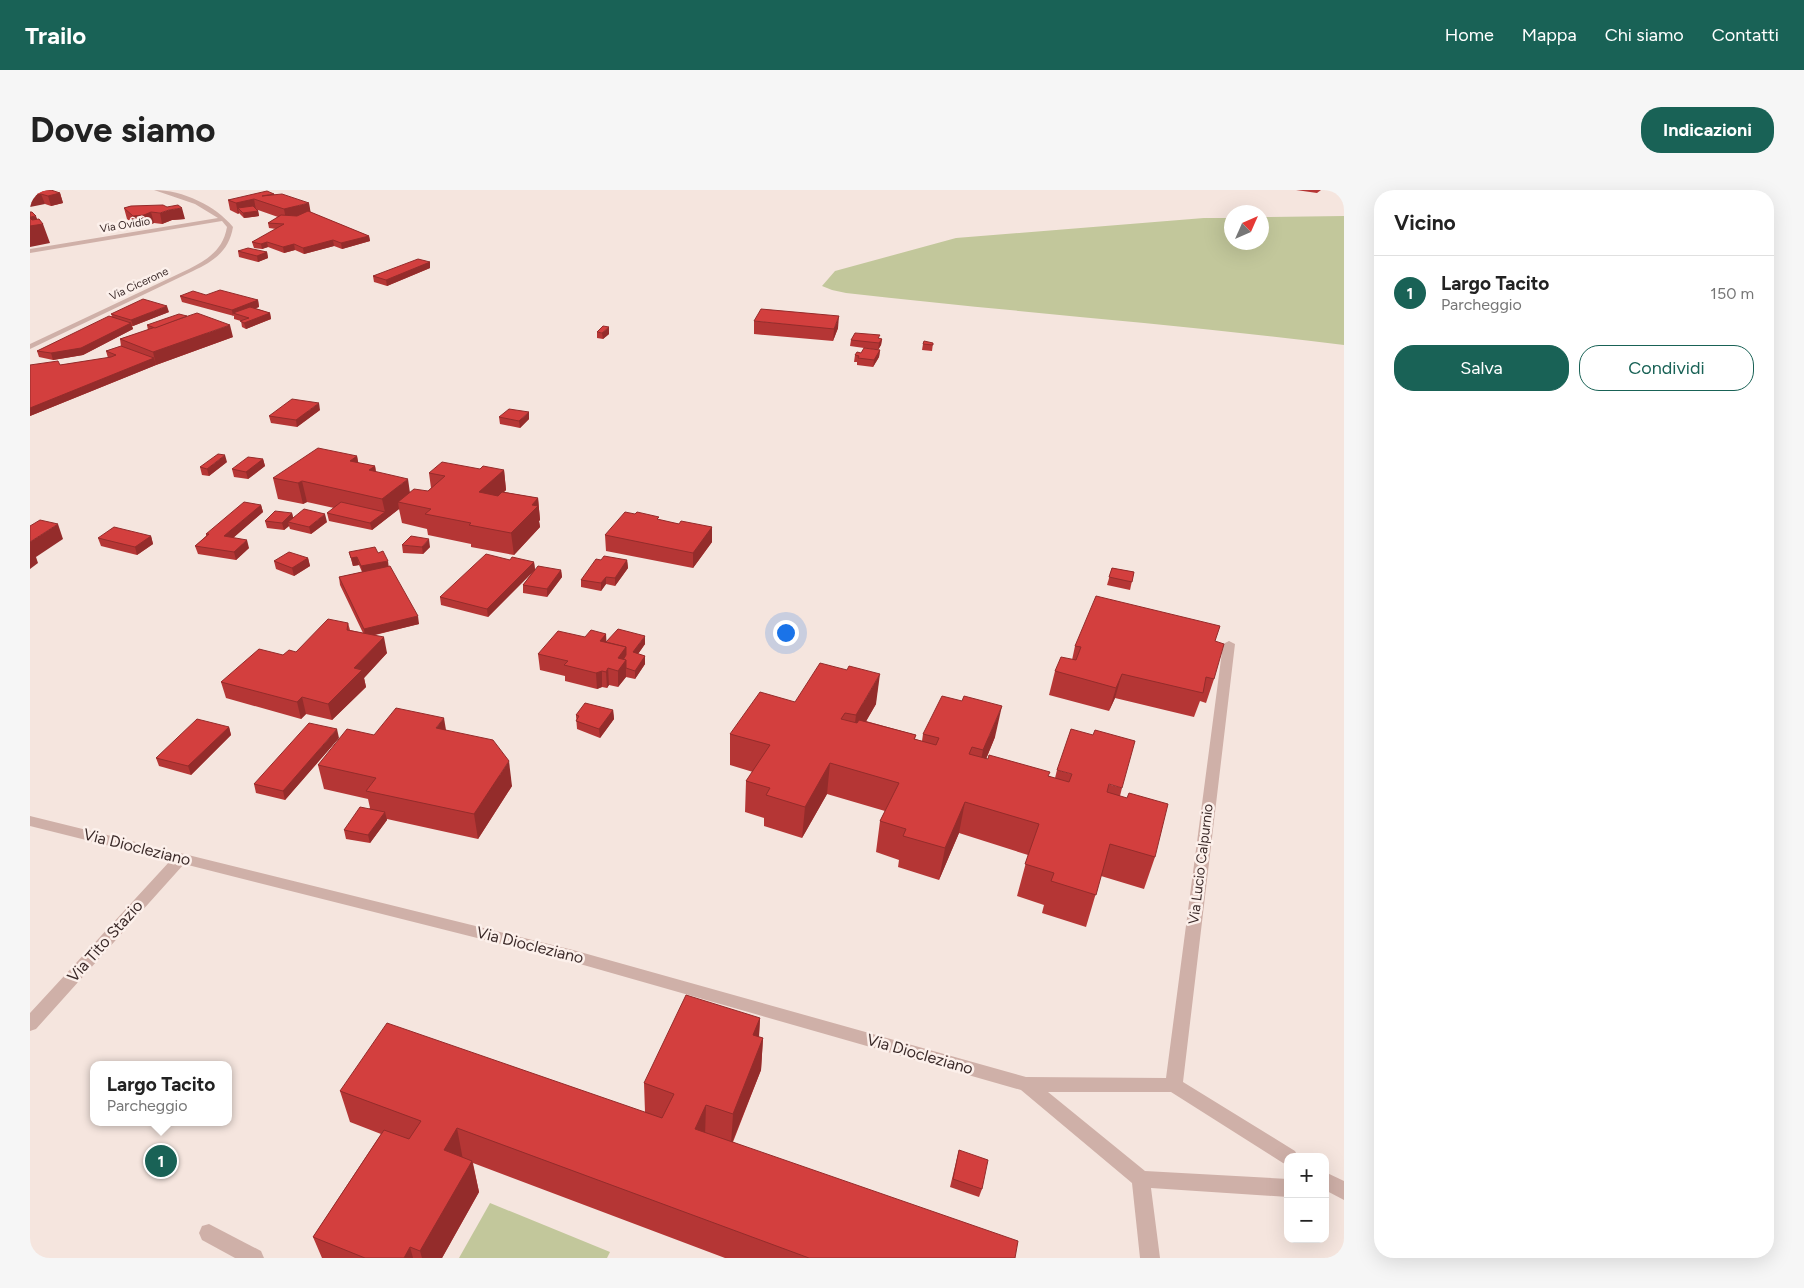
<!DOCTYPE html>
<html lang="it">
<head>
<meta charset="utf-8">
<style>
  :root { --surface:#fff; --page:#f6f6f6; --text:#222; --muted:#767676; --line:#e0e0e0; --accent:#196256 }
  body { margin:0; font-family:Figtree,sans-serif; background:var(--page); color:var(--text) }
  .controls { position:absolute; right:15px; bottom:15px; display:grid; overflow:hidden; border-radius:10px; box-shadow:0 5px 20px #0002 }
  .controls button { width:45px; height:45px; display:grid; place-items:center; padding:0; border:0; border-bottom:1px solid var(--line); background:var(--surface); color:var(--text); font:25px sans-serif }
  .compass { position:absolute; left:1194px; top:15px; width:45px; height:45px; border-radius:50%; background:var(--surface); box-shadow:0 5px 20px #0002; rotate:45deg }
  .you { position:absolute; left:755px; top:442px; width:18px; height:18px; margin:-12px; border:4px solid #fff; border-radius:50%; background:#1a73e8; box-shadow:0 0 0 8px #1a73e833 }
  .badge { display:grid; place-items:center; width:32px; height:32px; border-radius:50%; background:var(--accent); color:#fff; font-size:16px; font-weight:700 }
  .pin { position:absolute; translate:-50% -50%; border:2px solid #fff; box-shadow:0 1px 5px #0006 }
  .popup { position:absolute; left:60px; top:871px; width:142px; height:65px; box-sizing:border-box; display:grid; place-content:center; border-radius:10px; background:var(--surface); filter:drop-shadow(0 1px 4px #0005); font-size:16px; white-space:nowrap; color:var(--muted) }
  .popup b { font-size:19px; color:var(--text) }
  .popup::after { content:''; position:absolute; left:50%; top:100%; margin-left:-10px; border:10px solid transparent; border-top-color:var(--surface) }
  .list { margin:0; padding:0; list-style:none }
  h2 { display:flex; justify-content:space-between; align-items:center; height:65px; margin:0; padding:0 20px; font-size:21px }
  h2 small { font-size:16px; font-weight:400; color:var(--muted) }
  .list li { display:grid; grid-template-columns:32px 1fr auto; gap:15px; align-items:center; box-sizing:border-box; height:75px; padding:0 20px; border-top:1px solid var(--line) }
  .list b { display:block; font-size:19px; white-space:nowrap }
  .list p { margin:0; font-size:16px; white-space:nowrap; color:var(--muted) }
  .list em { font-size:16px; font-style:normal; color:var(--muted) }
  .actions { display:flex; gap:10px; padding:15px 20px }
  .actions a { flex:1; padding:11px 0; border:1px solid var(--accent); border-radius:20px; text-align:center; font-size:18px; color:var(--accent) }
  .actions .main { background:var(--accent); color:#fff }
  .map { position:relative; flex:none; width:1314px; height:1068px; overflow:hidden; border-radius:20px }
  header { display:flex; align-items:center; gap:30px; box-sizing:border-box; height:70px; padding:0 25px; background:var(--accent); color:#fff }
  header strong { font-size:24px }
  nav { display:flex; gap:28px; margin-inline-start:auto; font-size:18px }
  .intro { display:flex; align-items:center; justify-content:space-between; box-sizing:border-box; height:120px; padding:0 30px }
  h1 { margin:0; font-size:35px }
  .button { padding:12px 22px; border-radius:20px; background:var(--accent); color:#fff; font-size:18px; font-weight:700 }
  main { display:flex; gap:30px; padding:0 30px }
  aside { flex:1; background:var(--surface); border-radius:20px; box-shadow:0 5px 20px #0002 }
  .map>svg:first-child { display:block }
  .green { fill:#c2c79b }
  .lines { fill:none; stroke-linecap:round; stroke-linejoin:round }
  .street { fill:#cfb0a8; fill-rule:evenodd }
  .wall { fill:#b53635 }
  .shaded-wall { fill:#942c2b }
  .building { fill:#d33f3e; stroke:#942c2b }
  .labels { text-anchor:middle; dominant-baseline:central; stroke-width:5; stroke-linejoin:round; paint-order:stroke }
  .far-street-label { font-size:11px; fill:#3b2a29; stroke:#fcf0eb }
  .street-label { font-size:14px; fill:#3b2a29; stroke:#fcf0eb }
  .near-street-label { font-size:16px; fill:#3b2a29; stroke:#fcf0eb }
</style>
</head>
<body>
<header>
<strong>Trailo</strong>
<nav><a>Home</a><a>Mappa</a><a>Chi siamo</a><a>Contatti</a></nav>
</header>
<div class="intro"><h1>Dove siamo</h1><a class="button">Indicazioni</a></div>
<main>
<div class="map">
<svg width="1314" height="1068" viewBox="0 0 1314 1068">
  <rect width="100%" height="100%" fill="#f5e5de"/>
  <!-- green -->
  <g class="green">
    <path d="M 1314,26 L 1314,155 C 1148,134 982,122 816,103 L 802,100 L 792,96 L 805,81 L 926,48 L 1174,28 L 1201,28 L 1202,52 L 1232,52 L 1232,27 Z"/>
    <polygon points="460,1013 580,1062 577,1068 429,1068"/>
  </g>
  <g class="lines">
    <!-- street -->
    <g class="street">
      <path d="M 124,0 C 153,0 186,16 203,37 C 199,61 184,71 163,81 L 0,159 L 0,154 L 159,79 C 178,69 193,60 197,37 L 192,31 L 0,63 L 0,59 L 188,28 L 165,14 Z"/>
      <polygon points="1199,451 1205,454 1153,892 1265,961 1268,967 1258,967 1258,975 1253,973 1141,902 1018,902 1115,981 1258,989 1258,1007 1121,998 1130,1068 1110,1068 1102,993 991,900 543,772 154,674 6,839 0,841 0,823 140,671 0,636 0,626 543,760 996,887 1136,888 1193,454"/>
      <polygon points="1295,982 1314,991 1314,1010 1295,1000"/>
      <polygon points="179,1034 231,1061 234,1068 205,1068 172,1050 169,1043 172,1036"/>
    </g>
  </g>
  <!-- wall -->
  <g class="wall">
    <polygon points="0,0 7,0 30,3 33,13 21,16 15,14"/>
    <polygon points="1266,0 1291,0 1287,3"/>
    <polygon points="244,4 245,5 280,22 339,46 340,51 312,59 304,56 274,64 265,60 254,63 238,57 232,59 224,58 222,52 246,39 239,38 238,33 248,27 228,20 229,26 214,28 209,23 208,24 200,20 198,10"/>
    <polygon points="101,16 155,29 142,30 132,34 124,33 117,36 106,36 97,29 94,18"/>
    <polygon points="208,61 237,62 238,68 228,72 209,67"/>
    <polygon points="400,72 400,78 357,96 344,92 343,86"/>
    <polygon points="176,105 228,110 229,117 225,118 240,123 241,129 216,139 212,137 211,131 204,129 204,126 152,112 150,106"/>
    <polygon points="139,122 103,136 102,136 103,139 53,165 23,170 9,167 7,161 82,126 81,124"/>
    <polygon points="724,131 808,138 803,151 724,144"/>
    <polygon points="117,135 203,147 126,175 0,226 0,175 30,175 78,168 76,161 91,156 90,149 118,140"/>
    <polygon points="567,142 579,144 573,149 567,148"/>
    <polygon points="849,149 852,149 851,155 848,160 820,156 821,150"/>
    <polygon points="903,153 902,161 892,160 893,154"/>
    <polygon points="850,160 849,167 843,177 827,175 827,172 824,172 825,165 831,163"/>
    <polygon points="290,220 267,237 241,233 239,226"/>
    <polygon points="469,227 499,229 490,238 470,234"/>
    <polygon points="327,266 328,273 345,276 346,282 380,302 398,301 401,298 399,283 450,279 474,280 476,300 474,302 508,308 510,330 509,331 510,337 484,365 441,357 441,354 398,345 397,339 372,333 369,319 342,340 299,331 297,323 304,318 277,312 273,314 248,309 243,288"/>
    <polygon points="233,269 235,276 218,289 204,287 202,279"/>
    <polygon points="197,272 179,286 172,285 170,277"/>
    <polygon points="231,315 233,322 203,348 219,358 206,370 168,364 165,356 176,346 176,344"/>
    <polygon points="262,323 263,328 297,332 281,344 260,339 259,336 254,340 237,338 235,331"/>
    <polygon points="629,330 649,334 682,337 682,352 663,378 576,361 575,345"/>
    <polygon points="121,346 123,354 107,365 71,356 68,348"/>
    <polygon points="372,355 400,357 393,364 373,363"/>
    <polygon points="319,362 348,363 358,376 389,434 345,445 357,463 334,488 336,497 302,530 276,524 271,529 196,508 191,492 253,465 266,462 318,433 320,440 333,443 310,395 309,387 332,382 329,375 323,376"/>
    <polygon points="278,368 280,376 264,386 246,379 244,371"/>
    <polygon points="480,370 504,372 505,380 531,380 532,387 517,407 493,403 493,395 503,381 458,427 411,415 410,407"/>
    <polygon points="571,370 597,370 598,378 585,396 576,394 571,401 551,397 551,390"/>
    <polygon points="1082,378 1104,382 1100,400 1077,395"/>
    <polygon points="576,444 576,452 615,454 608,464 615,466 615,474 605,489 596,487 588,497 579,495 577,498 572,497 567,499 535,491 535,486 510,480 508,464 555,447"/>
    <polygon points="1185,451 1184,489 1176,513 1170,511 1164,527 1085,508 1079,521 1019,505 1025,481 1042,470 1045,456"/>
    <polygon points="765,512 846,514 836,531 886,545 885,549 892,551 893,544 965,547 956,569 1025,588 1027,580 1092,598 1090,606 1125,667 1114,699 1071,686 1056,737 1012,723 1014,715 987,706 998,665 929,643 909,690 868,677 869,670 846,662 850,631 855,621 797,604 772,648 734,636 734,628 715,622 716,591 723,582 700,575 700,544"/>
    <polygon points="583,520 584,529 570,548 547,539 546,525"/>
    <polygon points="199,537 201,545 161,585 129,576 126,568"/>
    <polygon points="416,540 482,596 448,649 357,629 357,630 340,653 316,649 314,640 340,618 338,609 294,599 288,575 344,545"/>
    <polygon points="309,548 255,610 226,603 224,594"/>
    <polygon points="730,828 729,847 733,848 731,880 703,952 985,1068 695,1068 443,973 449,1002 412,1068 292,1068 283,1047 351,944 320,932 310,901 615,922 614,893"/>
    <polygon points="929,960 952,999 949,1007 920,997"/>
  </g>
  <!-- shaded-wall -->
  <g class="shaded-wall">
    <polygon points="0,0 7,0 8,4 11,4 15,14 0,17"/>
    <polygon points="30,3 33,13 21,16 18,6"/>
    <polygon points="224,9 226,20 208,18 209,23 208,24 206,13"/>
    <polygon points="279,13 281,24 256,30 254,19"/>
    <polygon points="152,18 155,29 142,30 132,34 130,23 139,20"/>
    <polygon points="228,21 229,26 214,28 213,23"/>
    <polygon points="121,22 124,33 117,36 106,36 103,26"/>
    <polygon points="6,26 9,34 13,34 20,53 0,57 0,27"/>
    <polygon points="339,46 340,51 312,59 311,53"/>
    <polygon points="303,50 304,56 274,64 273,58"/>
    <polygon points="237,52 238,57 232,59 231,54"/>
    <polygon points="264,54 265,60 254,63 253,57"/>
    <polygon points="237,62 238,68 228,72 227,66"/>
    <polygon points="400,72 400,78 357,96 356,90"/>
    <polygon points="228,110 229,117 208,125 203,123 203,127 202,120"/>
    <polygon points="137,116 139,122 103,136 101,130"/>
    <polygon points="240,123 241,129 216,139 214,133"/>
    <polygon points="809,126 808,138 803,151 804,139"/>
    <polygon points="101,133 103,139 53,165 23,170 21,163"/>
    <polygon points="200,135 203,147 126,175 123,162"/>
    <polygon points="579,137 579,144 573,149 572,143"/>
    <polygon points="852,149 851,155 848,160 849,153"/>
    <polygon points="850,160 849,167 843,177 844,170"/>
    <polygon points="124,168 126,175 0,226 0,218"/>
    <polygon points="289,213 290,220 267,237 266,230"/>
    <polygon points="499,222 499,229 490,238 489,231"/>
    <polygon points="195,265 197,272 179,286 177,279"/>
    <polygon points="327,266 331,287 320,271"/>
    <polygon points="233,269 235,276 218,289 216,282"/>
    <polygon points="345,276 348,297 339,280"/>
    <polygon points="474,280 476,300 451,323 449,302"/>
    <polygon points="378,289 381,310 368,312 369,319 342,340 340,333 355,322 352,309"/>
    <polygon points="272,291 277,312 273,314 268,293"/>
    <polygon points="508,308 510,330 509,331 510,337 484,365 481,343 502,315"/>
    <polygon points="231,315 233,322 196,354 194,346"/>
    <polygon points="262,323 264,331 258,332 259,336 254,340 252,333"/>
    <polygon points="295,324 297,332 281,344 279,337"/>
    <polygon points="28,334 33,349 6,367 8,373 0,379 0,352"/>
    <polygon points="682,337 682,352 663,378 663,363"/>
    <polygon points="121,346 123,354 107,365 105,357"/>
    <polygon points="399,349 400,357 393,364 392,357"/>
    <polygon points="217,350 219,358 206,370 204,362"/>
    <polygon points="327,367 329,375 323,376 321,368"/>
    <polygon points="278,368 280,376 264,386 262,378"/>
    <polygon points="597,370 598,378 585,396 585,388"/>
    <polygon points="358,371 359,379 333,384 331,376"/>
    <polygon points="504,372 505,380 458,427 457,419"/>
    <polygon points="531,380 532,387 517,407 517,399"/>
    <polygon points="576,387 576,394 571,401 571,393"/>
    <polygon points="388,426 389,434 335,447 334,439"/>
    <polygon points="576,444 577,460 570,451"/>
    <polygon points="615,446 615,454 603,471 603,462"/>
    <polygon points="354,447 357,463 334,488 336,497 302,530 298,514 324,478"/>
    <polygon points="596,457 596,487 588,497 588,468"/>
    <polygon points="615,466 615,474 605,489 605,481"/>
    <polygon points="578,478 579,495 577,498 576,482"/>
    <polygon points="572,481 572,497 567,499 566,483"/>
    <polygon points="850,484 846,514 822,556 826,525"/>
    <polygon points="1092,484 1085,508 1079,521 1086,498"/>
    <polygon points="272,507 276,524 271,529 267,512"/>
    <polygon points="972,516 965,547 947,591 953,560"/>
    <polygon points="583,520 584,529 570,548 569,539"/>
    <polygon points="414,528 418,552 406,538"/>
    <polygon points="199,537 201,545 161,585 158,576"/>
    <polygon points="307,539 309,548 255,610 253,601"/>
    <polygon points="479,571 482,596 448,649 444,624"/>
    <polygon points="800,573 797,604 772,648 775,617"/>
    <polygon points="935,612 929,643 909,690 915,658"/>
    <polygon points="355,622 357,630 340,653 338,645"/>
    <polygon points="730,828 728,860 723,845"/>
    <polygon points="733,848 731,880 701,955 703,924"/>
    <polygon points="676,915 675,946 665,939"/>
    <polygon points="427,938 433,970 414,960"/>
    <polygon points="442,971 449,1002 412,1068 392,1068 390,1061"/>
    <polygon points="380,1057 383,1068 374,1068"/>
  </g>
  <!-- building -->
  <g class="building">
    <polygon points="9,0 21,0 30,3 18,6 11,4 0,6 0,1 2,2"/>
    <polygon points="237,1 244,4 232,6 252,4 279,13 254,19 224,9 206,13 198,10"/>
    <polygon points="133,15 137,17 148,15 152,18 139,20 130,23 121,22 114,25 103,26 94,18 101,16"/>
    <polygon points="223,16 228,21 213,23 208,18"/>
    <polygon points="278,21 339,46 311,53 303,50 273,58 264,54 253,57 237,52 231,54 222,52 254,34 238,33 251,25 267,26"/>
    <polygon points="0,22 2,22 6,26 0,27"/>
    <polygon points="0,28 2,30 9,29 13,34 0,36"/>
    <polygon points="218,58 237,62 227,66 208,61"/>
    <polygon points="388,69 400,72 356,90 343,86"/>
    <polygon points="190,100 228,110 202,120 150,106 163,101 176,105"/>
    <polygon points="113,109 137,116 101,130 81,124"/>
    <polygon points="220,117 240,123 214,133 210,131 219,128 203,123"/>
    <polygon points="731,119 809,126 804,139 724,131"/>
    <polygon points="167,123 200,135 123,162 90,149"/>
    <polygon points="149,124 157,126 125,138 117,135"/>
    <polygon points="79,126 101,133 51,158 21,163 7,161"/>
    <polygon points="573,136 579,137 572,143 567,142"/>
    <polygon points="825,143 850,145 848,148 852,149 849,153 821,150"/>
    <polygon points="894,151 903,153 903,155 893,154"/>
    <polygon points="91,156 124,168 0,218 0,175 28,171 30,175 81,167 86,165 76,161"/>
    <polygon points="834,158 850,160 844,170 828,168 829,166 825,165 827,162 831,163"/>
    <polygon points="262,209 289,213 266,230 239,226"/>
    <polygon points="479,219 499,222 489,231 469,227"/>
    <polygon points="288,258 327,266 320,271 345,276 339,280 378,289 352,309 272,291 268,293 243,288"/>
    <polygon points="188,264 195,265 177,279 170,277"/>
    <polygon points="218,267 233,269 216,282 202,279"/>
    <polygon points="412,272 450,279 453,276 474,280 449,302 468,306 472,302 508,308 502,315 508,316 481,343 439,335 441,333 395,324 401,319 368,312 384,299 398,301 415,286 399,283"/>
    <polygon points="214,312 231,315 194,346 217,350 204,362 165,356 179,344 176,344"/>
    <polygon points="311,312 355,322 340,333 297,323"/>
    <polygon points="274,319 295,324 279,337 258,332"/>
    <polygon points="245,321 262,323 252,333 235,331"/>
    <polygon points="595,322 605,324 607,322 629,327 627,329 649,334 651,331 682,337 663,363 575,345"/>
    <polygon points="10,330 28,334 0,352 0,336"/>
    <polygon points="84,337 121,346 105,357 68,348"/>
    <polygon points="381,346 399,349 392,357 372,355"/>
    <polygon points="345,357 348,363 353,361 358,371 331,376 327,367 321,368 319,362"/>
    <polygon points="259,362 278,368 262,378 244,371"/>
    <polygon points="456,364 480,370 482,367 504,372 457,419 410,407"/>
    <polygon points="574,366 597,370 585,388 576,387 571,393 551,390 566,369 571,370"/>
    <polygon points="360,376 388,426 334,439 309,387"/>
    <polygon points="508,376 531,380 517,399 493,395"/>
    <polygon points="1082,378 1104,382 1102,392 1079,387"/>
    <polygon points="1066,406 1190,436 1185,451 1194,454 1184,489 1176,487 1173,503 1092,484 1086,498 1025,481 1031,467 1046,470 1051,457 1045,456"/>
    <polygon points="298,429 318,433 317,440 354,447 324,478 332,480 298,514 272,507 267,512 191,492 229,459 253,465 259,460 266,462"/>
    <polygon points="588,439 615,446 603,462 615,466 605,481 596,478 596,470 593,470 596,465 596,457 576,452"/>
    <polygon points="561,440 576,444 570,451 596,457 588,468 596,470 588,481 578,478 576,482 572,481 566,483 534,475 538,471 508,464 528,441 555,447"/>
    <polygon points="790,473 817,480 819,476 850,484 826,525 815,523 811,529 827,533 829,530 886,545 884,549 906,555 909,548 893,544 912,506 932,511 934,506 972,516 953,560 942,557 939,564 958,569 959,565 1020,582 1018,586 1039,592 1042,584 1027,580 1041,539 1063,545 1065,540 1105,551 1092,598 1079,594 1077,602 1097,608 1099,603 1138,614 1125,667 1080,654 1066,705 1021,691 1024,683 995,674 1009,634 935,612 915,658 873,646 876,639 850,631 869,593 800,573 775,617 736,605 740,598 716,591 740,555 700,544 730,502 765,512"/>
    <polygon points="555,513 583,520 569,539 546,531 549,526 546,525"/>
    <polygon points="366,518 414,528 406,538 463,550 479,571 444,624 336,601 346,588 288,575 317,539 344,545"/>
    <polygon points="167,529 199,537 158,576 126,568"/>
    <polygon points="279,533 307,539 253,601 224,594"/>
    <polygon points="330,617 355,622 338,645 314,640"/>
    <polygon points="656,805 730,828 723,845 733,848 703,924 676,915 665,939 988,1051 985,1068 779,1068 427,938 414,960 442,971 390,1061 380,1057 374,1068 335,1068 283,1047 354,940 379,949 391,931 310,901 357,833 632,928 644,904 614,893"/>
    <polygon points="929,960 958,970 952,999 923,989"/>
  </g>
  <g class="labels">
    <!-- far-street labels -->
    <g class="far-street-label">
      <text transform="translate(95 35) rotate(-9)">Via Ovidio</text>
      <text transform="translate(109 94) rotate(-25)">Via Cicerone</text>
    </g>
    <!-- street labels -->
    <g class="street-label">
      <text transform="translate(1171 674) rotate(-83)">Via Lucio Calpurnio</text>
    </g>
    <!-- near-street labels -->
    <g class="near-street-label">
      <text transform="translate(107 657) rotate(14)">Via Diocleziano</text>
      <text transform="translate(75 751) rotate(-48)">Via Tito Stazio</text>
      <text transform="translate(500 755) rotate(14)">Via Diocleziano</text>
      <text transform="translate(890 864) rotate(16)">Via Diocleziano</text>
    </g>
  </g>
</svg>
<div class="controls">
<button>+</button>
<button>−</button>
</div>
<svg class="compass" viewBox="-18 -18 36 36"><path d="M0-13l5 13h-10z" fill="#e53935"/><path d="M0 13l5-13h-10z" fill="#767676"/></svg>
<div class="you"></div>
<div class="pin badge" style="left:131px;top:971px">1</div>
<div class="popup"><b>Largo Tacito</b>Parcheggio</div>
</div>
<aside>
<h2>Vicino<small></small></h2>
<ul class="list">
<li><span class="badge">1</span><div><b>Largo Tacito</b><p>Parcheggio</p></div><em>150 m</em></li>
</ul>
<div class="actions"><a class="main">Salva</a><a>Condividi</a></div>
</aside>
</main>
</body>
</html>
